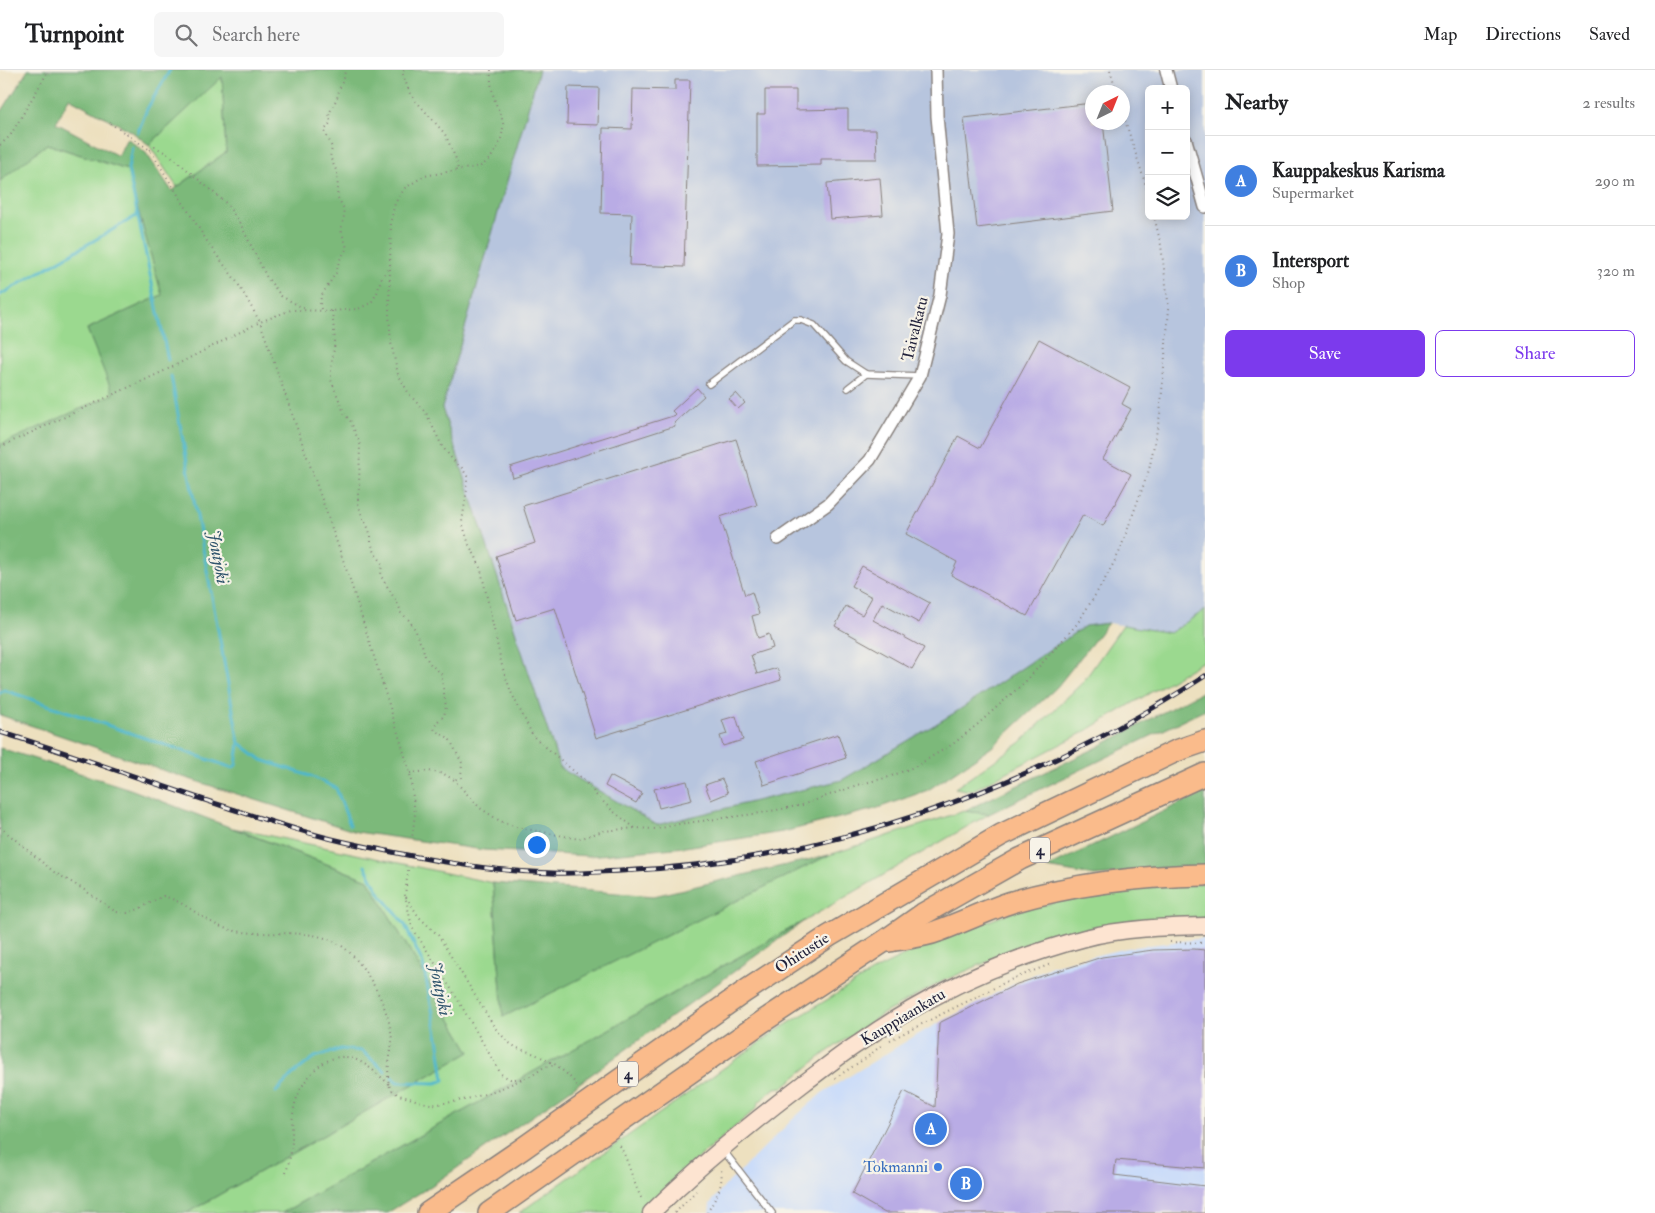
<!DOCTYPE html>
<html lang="en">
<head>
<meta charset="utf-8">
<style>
  :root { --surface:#fff; --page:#f6f6f6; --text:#202124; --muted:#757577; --line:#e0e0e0; --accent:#7c3aed }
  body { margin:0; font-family:"IM FELL Double Pica",serif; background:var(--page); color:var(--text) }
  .controls { position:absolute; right:15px; top:15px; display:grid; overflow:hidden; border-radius:8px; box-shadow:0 2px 12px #0003 }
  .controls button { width:45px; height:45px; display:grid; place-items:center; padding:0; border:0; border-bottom:1px solid var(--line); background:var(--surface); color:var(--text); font:25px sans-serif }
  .compass { position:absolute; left:1085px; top:15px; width:45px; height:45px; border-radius:50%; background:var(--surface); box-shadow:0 2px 12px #0003; rotate:43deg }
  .you { position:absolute; left:536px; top:774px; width:18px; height:18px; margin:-12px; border:4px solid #fff; border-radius:50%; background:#1a73e8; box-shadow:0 0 0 8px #1a73e833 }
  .badge { display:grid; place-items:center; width:32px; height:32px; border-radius:50%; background:var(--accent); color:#fff; font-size:16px; font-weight:700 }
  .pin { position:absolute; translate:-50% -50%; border:2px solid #fff; box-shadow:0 1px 5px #0006 }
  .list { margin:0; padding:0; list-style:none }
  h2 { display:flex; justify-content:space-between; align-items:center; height:65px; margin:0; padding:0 20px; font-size:21px }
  h2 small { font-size:16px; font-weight:400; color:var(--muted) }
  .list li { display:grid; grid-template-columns:32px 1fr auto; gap:15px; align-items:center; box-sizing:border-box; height:90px; padding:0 20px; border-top:1px solid var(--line) }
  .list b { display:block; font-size:19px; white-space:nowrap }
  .list p { margin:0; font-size:16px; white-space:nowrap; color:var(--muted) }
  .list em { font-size:16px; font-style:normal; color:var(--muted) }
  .actions { display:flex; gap:10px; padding:15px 20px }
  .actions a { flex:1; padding:11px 0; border:1px solid var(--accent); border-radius:8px; text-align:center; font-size:18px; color:var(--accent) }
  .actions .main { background:var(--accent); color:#fff }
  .icon { flex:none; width:28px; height:28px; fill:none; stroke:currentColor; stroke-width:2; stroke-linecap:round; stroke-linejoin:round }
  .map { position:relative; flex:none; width:1205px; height:1143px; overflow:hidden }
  header { display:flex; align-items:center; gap:30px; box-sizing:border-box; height:70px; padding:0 25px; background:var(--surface); border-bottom:1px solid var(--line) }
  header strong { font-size:24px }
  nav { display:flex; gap:28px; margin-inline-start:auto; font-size:18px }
  .search { width:350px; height:45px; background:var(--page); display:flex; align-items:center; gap:12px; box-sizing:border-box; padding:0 18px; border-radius:8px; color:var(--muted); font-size:19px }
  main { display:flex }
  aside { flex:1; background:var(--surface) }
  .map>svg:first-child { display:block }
  .built { fill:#cadcf9 }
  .industrial { fill:#b7c5de; fill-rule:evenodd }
  .green { fill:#9bd98f; stroke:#5e7e65 }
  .forest { fill:#7cb97a; stroke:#4f6e5a; fill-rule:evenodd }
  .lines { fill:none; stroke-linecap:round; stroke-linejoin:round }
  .stream { stroke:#4eb7cc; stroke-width:3 }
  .building { fill:#b9ace5 }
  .lane-casing { stroke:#88817d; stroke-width:8 }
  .street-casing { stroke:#88817d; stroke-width:14 }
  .secondary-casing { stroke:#88817d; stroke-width:19 }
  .highway-casing { stroke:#88817d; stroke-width:24 }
  .path { stroke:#88817d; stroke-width:2; stroke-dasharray:1 4; stroke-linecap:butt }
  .lane { stroke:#fff; stroke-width:5.5 }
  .street { stroke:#fff; stroke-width:11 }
  .secondary { stroke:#fde4d1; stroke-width:16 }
  .highway { stroke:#fabb8b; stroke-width:21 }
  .rail-casing { stroke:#22223b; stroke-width:5 }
  .rail { stroke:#f7f3e8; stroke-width:3; stroke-dasharray:9; stroke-linecap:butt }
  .shop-dot { fill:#3f7fe0; stroke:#f7f3e8; stroke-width:2 }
  .labels { text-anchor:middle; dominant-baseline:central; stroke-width:4.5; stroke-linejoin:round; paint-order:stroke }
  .shield { fill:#f7f3e8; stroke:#62616f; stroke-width:1 }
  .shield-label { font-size:15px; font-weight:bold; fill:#22223b }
  .street-label { font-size:16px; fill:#22223b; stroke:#f7f3e8 }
  .shop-label { font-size:16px; fill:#366cbe; stroke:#f7f3e8; text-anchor:end }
  .water-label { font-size:18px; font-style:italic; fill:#31566e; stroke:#f7f3e8 }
</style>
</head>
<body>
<header>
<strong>Turnpoint</strong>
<div class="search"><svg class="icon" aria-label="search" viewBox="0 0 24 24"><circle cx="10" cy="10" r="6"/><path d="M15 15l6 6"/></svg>Search here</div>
<nav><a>Map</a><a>Directions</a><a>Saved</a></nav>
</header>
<main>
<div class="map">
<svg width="1205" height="1143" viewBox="0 0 1205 1143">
  <rect width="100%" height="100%" fill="#f7f3e8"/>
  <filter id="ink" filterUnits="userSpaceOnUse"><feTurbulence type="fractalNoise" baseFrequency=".02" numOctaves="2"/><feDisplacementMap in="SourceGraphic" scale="10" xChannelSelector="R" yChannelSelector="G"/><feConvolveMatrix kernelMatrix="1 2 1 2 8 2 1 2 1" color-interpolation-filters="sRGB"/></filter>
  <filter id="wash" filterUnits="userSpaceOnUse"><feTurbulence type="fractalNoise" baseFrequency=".0096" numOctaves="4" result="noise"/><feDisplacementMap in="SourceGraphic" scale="20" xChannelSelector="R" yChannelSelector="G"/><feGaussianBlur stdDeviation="1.12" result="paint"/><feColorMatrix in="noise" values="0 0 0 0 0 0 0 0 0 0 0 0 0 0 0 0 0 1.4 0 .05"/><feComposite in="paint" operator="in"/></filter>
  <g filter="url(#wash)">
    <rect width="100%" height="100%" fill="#ede0bf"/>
    <!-- built -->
    <polygon class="built" points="1205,868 1205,1143 709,1143 710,1134 725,1116 793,1049 822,1023 918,964 1014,914 1052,896 1127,878"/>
    <!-- industrial -->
    <path class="industrial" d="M 539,0 L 1205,0 L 1205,540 L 1170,563 L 1108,553 L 1085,556 L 956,642 L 829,721 L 657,755 L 560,698 L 442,338 ZM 1149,19 L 1186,19 L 1186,146 L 1149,146 ZM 1092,22 L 1122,22 L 1122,52 L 1092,52 Z"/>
    <!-- green -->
    <g class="green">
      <polygon points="222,6 226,82 177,117 149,75"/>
      <polygon points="47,74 127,100 162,225 87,259 114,324 0,375 0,109"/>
      <polygon points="1205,540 1205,590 1086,661 971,721 955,718 1020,673 1083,612 1123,555 1170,563"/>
      <polygon points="964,741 989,744 804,851 629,948 282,1143 187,1143 470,982 368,810 233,758 493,813 503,946 829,785"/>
      <polygon points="1205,813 1205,849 1122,853 1074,863 1003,885 943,911 881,945 824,984 783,1017 775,1018 759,1032 756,1039 684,1100 639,1143 519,1143 776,961 879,898 926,875 1015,841 1111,820"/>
    </g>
    <!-- forest -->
    <g class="forest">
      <path d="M 28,0 L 539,0 L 442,338 L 560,698 L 657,755 L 842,710 L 956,642 L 1085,556 L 1108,553 L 1057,617 L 992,677 L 928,720 L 875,739 L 783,762 L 685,777 L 589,786 L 484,780 L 357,762 L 180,706 L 0,645 L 0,375 L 113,324 L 87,259 L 162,225 L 127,100 L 47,74 L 0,111 L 0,44 ZM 222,7 L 226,82 L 172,121 L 146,83 L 127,68 L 118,86 L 56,53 L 69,28 L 131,61 L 149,75 Z"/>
      <polygon points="1205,620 1205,640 989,744 964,741 1098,677"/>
      <polygon points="0,678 130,719 368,810 470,982 187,1143 0,1143"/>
      <polygon points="1205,721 1205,798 1094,806 1047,798"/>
      <polygon points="829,785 503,947 493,813 654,826"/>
      <polygon points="804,851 567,1022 431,1116 387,1143 282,1143 629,948"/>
    </g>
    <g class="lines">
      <!-- stream -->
      <g class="stream">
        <polyline points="138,62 147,39 170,0"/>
        <polyline points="132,77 128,99 168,290"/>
        <polyline points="0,225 138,145"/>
        <polyline points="0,623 4,620 233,698 236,695 239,673 171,306"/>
        <polyline points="240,673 262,690 313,707 336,718 350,755"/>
        <polyline points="365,796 379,822 405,855 423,894 439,974 444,1010 436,1013 397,1012 392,1007"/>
        <polyline points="276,1022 293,1004 315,987 341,979 362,981 385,1001"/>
      </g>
    </g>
    <g id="blocks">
      <!-- building -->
      <g class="building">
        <polygon points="675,10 690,10 684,197 630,195 632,144 601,143 603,58 632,59 633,19 675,20"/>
        <polygon points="568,17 599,18 598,55 567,54"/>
        <polygon points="765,20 796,20 796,40 848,39 848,60 876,60 877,89 821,89 821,95 757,96 757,44 765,44"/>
        <polygon points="1092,33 1092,52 1103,52 1113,141 977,158 964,48"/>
        <polygon points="880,108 883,145 830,149 827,113"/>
        <polygon points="1039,269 1130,318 1122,334 1131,339 1103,389 1131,404 1103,456 1083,445 1027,546 951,505 957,492 906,464 958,366 980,378"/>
        <polygon points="697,318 704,326 674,353 675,356 513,408 510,397 676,345 672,341"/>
        <polygon points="736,323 745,333 738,339 729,329"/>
        <polygon points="736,369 757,435 720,447 745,525 752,522 759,544 752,546 758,568 769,564 773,578 751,585 757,604 777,598 781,610 596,668 555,538 516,550 496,486 535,473 523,436"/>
        <polygon points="862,496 930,533 919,553 882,533 873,550 924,578 912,599 835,556 846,536 862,545 872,527 851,516"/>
        <polygon points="736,646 743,670 723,676 720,666 727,664 722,650"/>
        <polygon points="838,664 846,688 764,715 756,691"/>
        <polygon points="610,706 642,723 636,733 605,716"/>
        <polygon points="722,709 728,723 711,730 705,715"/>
        <polygon points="687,711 692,730 659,738 654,719"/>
        <polygon points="1194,879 1205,880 1205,1098 1116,1090 1114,1105 1205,1116 1205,1143 885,1143 852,1124 904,1021 935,1037 939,953 1017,914 1102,887 1153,880"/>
      </g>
    </g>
  </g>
  <g filter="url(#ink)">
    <use href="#blocks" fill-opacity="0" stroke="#88817d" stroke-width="1"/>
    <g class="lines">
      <!-- lane casing -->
      <g class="lane-casing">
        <g id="lane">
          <polyline points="709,314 794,250 801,250 814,255 846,291 866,304 920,306"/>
          <polyline points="848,318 866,304"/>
          <polyline points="723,1080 772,1143"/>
        </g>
      </g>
      <!-- street casing -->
      <g class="street-casing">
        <g id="street">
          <polyline points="1166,0 1171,19"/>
          <polyline points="1186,70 1205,137"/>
          <polyline points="778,469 828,434 870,390 920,306 940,225 948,164 937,46 936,0"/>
        </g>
      </g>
      <!-- secondary casing -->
      <g class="secondary-casing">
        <path id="secondary" d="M 651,1143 C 699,1096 751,1053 804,1013 C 822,1000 840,985 859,973 C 927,925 1005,889 1085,868 C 1124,858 1165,857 1205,856"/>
      </g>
      <!-- highway casing -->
      <g class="highway-casing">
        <g id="highway">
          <path d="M 889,871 C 904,868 923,867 938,861 C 963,852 987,840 1012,832 C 1074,814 1141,806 1205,805"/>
          <polyline points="428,1143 522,1079 744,922 829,866 1001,765 1176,681 1205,671"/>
          <polyline points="489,1143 762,952 883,872 923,844 1020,789 1205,704"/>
        </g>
      </g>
      <!-- path -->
      <g class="path">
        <polyline points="404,0 402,2 410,24 445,64 456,89 458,100"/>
        <path d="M 491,0 C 490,10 492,22 495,31 C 497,38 502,46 503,53 C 504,69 494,88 481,96 L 424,106 L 405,118 L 395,133 L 391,150 L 389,244 L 391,273 L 398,304 L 409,324 L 426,343 L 442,376 L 452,389 L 462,398 L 467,406 L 467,419 L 462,452 L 469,475 L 476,487 L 481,500 L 502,596 L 511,622 L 533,666 L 584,710 L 596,725 L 614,742 L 635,758 L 657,759 L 679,754 L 761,743 L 802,735 L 857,715 L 889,707 L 916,696 L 953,674 L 978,654 L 1027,610 L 1077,554 L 1104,511 L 1119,483 L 1149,400 L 1160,345 L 1169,239 L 1161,175 L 1154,146"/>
        <polyline points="1110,0 1117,22"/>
        <polyline points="1122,41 1149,125"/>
        <polyline points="110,53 150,80 210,176 237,212 260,252 350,510 402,676 410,703 415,744 412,768"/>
        <polyline points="0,75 10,66 49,0"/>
        <polyline points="150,80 155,77 170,85 227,134 241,155 266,206 281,226 305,239"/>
        <polyline points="321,239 320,235 321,226 336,203 339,191 347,178 341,160 344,146 343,137 337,126 338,120 337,102 330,87 332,78 329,70 324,61 331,52 329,44 337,28 340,17 344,8 345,0"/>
        <polyline points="332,241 335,271 331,299 331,310 345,345 350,350 360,374 359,418 358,423 358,433 363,449 367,455 371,466 371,473 376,485 382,492 381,506 399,536 401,543 409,550 416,561 418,569 422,575 425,586 431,595 441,603 446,637 444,646 438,651 434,658 435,661 449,668 462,693 461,707 454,710"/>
        <polyline points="0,377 164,301 260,252 291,240 332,241 358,239 371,233 377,223 381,209 390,196"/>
        <polyline points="410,703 429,701 444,704 454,710 480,738 500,751 516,757 579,769 603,761 635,758"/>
        <path d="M 0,757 L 54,802 L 83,819 L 116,842 L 127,843 L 139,839 L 163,826 C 187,832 204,852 227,859 C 266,870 316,852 348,881 C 369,900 392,944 392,972 C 391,983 386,1004 389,1014 C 391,1023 401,1026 409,1028 C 416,1030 424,1033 431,1034 C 436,1035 441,1033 446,1033 C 473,1029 497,1021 522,1009"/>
        <polyline points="408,800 405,825 412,857 455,925 501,1004 510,1009 522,1009 533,1005 544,997 556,995"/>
        <polyline points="406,827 419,847 438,865 495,958 508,972 517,978 535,984 556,995 568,1005 578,1016"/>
        <polyline points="1170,872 1205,873"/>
        <polyline points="890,970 1010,910 1051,894"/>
        <polyline points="835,1008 866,988 882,975"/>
        <path d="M 620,1076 C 630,1094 633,1114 643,1131"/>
        <path d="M 286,1103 C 289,1092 292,1080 292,1069 C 292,1058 292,1049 294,1038 C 299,1012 325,978 354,989 C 368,994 378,1005 389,1014"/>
        <polyline points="675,1143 696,1121"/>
        <path d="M 707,1143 C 715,1129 724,1116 721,1099"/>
      </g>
      <!-- lane -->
      <use href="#lane" class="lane"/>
      <!-- street -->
      <use href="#street" class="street"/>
      <!-- secondary -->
      <use href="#secondary" class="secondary"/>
      <!-- highway -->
      <use href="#highway" class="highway"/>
      <!-- rail casing -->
      <g class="rail-casing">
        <path id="rail" d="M 0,662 C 75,685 148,712 223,736 C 263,749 303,763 345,772 C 413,787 482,801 552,803 C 575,804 598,802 621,801 C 828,792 1032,718 1205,606"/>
      </g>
      <!-- rail -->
      <use href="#rail" class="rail"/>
    </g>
  </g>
  <!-- markers -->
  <circle class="shop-dot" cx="938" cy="1097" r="5"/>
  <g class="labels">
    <!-- shield labels -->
    <g class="shield">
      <rect x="1030" y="767.5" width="20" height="25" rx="4"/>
      <rect x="618" y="991.5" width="20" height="25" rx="4"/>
    </g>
    <g class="shield-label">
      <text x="1040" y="780">4</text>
      <text x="628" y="1004">4</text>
    </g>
    <!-- street labels -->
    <g class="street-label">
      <text transform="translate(915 259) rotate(-76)">Taivalkatu</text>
      <text transform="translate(802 883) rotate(-33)">Ohitustie</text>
      <text transform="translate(903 947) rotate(-31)">Kauppiaankatu</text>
    </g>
    <!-- shop labels -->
    <g class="shop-label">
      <text x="928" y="1097">Tokmanni</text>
    </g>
    <!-- water labels -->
    <g class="water-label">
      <text transform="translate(218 487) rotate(79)">Joutjoki</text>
      <text transform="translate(440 919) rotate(78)">Joutjoki</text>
    </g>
  </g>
</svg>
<div class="controls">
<button>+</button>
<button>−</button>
<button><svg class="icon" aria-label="layers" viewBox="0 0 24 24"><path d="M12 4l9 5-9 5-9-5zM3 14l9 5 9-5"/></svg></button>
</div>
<svg class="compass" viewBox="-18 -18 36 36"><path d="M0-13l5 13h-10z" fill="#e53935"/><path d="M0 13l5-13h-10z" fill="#757577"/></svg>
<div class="you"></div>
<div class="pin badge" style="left:931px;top:1059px;background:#3f7fe0">A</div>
<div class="pin badge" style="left:966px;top:1114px;background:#3f7fe0">B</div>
</div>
<aside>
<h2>Nearby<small>2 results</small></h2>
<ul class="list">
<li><span class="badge" style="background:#3f7fe0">A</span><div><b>Kauppakeskus Karisma</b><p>Supermarket</p></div><em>290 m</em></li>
<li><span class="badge" style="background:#3f7fe0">B</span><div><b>Intersport</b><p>Shop</p></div><em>320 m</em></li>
</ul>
<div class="actions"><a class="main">Save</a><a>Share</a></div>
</aside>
</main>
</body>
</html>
